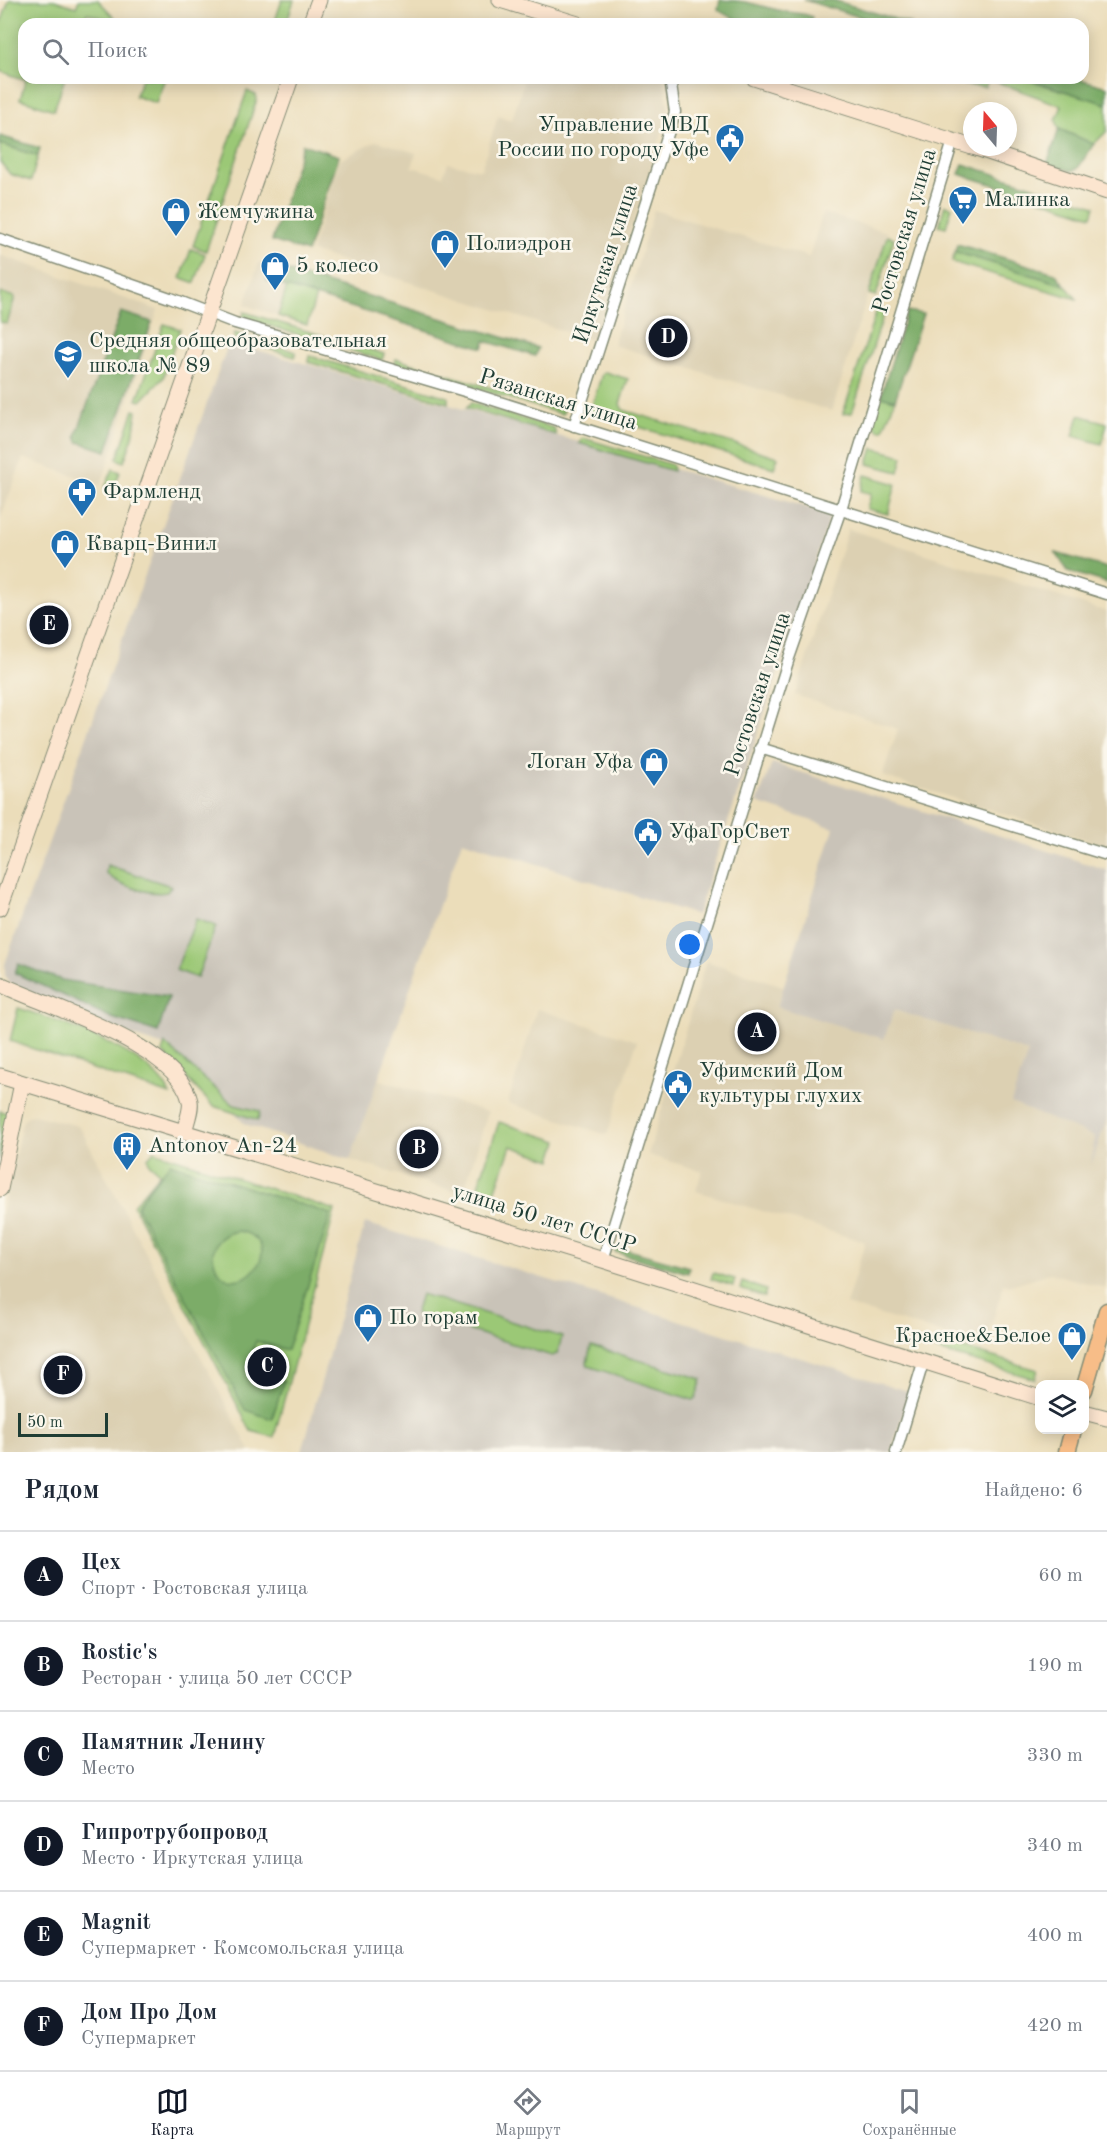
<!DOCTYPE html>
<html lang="ru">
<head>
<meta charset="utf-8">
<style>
  :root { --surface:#fff; --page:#f6f6f7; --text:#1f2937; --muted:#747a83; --line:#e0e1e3; --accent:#111827 }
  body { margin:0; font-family:"Old Standard TT",serif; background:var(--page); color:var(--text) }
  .controls { position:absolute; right:18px; bottom:18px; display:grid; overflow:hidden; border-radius:12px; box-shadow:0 3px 15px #0003 }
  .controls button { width:54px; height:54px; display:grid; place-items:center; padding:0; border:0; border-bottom:2px solid var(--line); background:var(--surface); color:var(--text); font:30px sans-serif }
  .compass { position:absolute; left:963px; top:102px; width:54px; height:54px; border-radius:50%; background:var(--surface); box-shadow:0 3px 15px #0003; rotate:341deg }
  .scale { position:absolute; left:18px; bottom:15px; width:90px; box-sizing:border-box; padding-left:6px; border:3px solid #1f3d34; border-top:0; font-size:16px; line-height:21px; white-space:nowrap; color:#1f3d34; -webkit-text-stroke:4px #fbf7ec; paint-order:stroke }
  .you { position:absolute; left:690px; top:945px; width:21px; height:21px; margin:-15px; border:4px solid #fff; border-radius:50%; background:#1a73e8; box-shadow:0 0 0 9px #1a73e833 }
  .badge { display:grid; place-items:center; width:39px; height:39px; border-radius:50%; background:var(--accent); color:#fff; font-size:20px; font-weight:700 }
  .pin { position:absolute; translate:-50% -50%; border:3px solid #fff; box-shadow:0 2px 6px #0006 }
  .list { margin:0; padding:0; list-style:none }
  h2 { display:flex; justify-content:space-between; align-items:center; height:78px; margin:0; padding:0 24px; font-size:26px }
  h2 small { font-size:20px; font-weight:400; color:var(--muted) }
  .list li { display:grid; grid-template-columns:39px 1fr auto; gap:18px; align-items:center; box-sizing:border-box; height:90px; padding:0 24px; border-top:2px solid var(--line) }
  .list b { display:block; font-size:22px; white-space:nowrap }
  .list p { margin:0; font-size:20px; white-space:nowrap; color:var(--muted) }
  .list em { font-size:20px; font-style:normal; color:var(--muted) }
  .icon { flex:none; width:33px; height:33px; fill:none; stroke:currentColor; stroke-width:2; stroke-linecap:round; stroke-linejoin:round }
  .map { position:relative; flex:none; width:1107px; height:1452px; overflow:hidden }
  .search { position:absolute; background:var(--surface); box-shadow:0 3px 15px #0003; left:18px; right:18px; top:18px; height:66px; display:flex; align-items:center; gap:15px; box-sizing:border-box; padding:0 21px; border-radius:18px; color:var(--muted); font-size:22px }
  .sheet { height:618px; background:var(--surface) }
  nav { display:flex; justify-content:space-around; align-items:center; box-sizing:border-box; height:84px; border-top:2px solid var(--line); background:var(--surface); font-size:16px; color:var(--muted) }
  nav a { display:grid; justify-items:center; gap:3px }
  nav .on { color:var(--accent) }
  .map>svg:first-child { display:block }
  .built { fill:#dcd0b2 }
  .industrial { fill:#c9c3b8 }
  .green { fill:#9bc876; stroke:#5d8255; stroke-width:1.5 }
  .forest { fill:#7cac67; stroke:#4e744e; stroke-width:1.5; fill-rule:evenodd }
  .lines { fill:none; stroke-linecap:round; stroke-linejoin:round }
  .street-casing { stroke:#858d77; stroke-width:13 }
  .secondary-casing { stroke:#858d77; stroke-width:17 }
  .primary-casing { stroke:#858d77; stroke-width:19 }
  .street { stroke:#fff; stroke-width:10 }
  .secondary { stroke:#fce5cf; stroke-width:15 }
  .primary { stroke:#f7bd88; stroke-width:16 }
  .labels { text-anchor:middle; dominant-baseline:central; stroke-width:5; stroke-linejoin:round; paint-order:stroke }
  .poi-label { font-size:22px; fill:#1f3d34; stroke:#fbf7ec; text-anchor:start }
  .street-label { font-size:22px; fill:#1f3d34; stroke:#fbf7ec }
</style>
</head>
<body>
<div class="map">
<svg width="1107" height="1452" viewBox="0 0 1107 1452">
  <rect width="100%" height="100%" fill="#fbf7ec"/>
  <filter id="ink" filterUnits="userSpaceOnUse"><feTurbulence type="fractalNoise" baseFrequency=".0167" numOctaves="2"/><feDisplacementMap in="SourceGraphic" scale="12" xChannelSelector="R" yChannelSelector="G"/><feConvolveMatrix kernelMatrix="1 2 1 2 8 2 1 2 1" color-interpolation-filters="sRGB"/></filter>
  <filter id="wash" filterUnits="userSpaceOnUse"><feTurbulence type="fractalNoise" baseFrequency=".008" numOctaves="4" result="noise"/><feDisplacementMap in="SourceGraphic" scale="24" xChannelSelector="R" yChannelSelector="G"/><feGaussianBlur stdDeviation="1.35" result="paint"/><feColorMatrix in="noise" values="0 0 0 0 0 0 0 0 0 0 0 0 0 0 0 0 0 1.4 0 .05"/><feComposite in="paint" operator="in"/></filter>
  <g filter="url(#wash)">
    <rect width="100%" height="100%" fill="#ebddba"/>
    <!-- built -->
    <g class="built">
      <polygon points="525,78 663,78 669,111 595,341 311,251 340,160 376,141 416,153 412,167 443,176 448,163 481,170 498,116 512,120"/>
      <polygon points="654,210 809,257 823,213 887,232 832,411 613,345"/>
      <polygon points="0,255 158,310 101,485 23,458 0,520"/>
      <polygon points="259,262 271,266 267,281 287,287 278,316 245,305"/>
      <polygon points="848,529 1107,612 1107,846 882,776 898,729 795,695"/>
      <polygon points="706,961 783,986 777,1007 884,1038 893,1010 1028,1052 1011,1103 1095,1137 1092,1160 1107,1119 1107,1279 1105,1288 1050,1273 1008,1286 1004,1283 985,1346 846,1305 865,1242 696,1191 702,1171 648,1155"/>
      <polygon points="537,1009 637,1041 607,1135 508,1103"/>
      <polygon points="377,1079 488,1112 463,1194 350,1160"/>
      <polygon points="34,1115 79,1126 251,1452 0,1452 0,1220 23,1120 28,1116"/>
    </g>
    <!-- industrial -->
    <g class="industrial">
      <polygon points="229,342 831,514 697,915 462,840 350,1160 245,1124 164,1046 105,1027 9,984 5,976 5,964"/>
      <polygon points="772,763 1107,870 1107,1119 1091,1165 1095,1137 1011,1103 1028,1052 894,1010 884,1039 777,1007 834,828 757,803"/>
      <polygon points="365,1223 910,1392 891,1452 302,1452"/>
    </g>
    <!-- green -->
    <g class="green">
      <polygon points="9,0 54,0 76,7 79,0 98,0 121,24 87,13 83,24 24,24 24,78 65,78 54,110 20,99 26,80 0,71 0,26"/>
      <polygon points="282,0 294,0 286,24 274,24"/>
      <polygon points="142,78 165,78 156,103 135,96"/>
      <polygon points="965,78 1022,78 1107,104 1107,131 1094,144 1059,129 1056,120 1062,106 989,79 985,87 965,85"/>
      <polygon points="247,91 256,95 257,99 206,251 193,246"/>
      <polygon points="0,144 38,156 31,181 10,174 0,162"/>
      <polygon points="1033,186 1095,206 1092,216 1030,196"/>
      <polygon points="945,205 952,207 946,227 939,225"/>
      <polygon points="887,236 894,238 876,296 869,294"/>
      <polygon points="899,242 906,247 890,298 882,298"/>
      <polygon points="191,249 205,254 195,283 181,278"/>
      <polygon points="955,252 1065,285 1077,299 952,262"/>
      <polygon points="287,287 316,296 307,325 278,316"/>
      <polygon points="0,293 15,297 7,324 0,322"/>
      <polygon points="878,306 884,313 852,413 843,414"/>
      <polygon points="244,312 384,354 382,360 243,318"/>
      <polygon points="164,324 180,329 163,378 141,401 137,400"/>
      <polygon points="235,333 296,352 295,357 234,338"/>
      <polygon points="310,356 448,397 448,403 308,362"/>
      <polygon points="396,359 564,410 562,414 394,364"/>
      <polygon points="605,372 628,379 620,404 623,410 778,457 774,468 590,412 602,374"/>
      <polygon points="881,396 895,400 883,430 878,430 872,421"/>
      <polygon points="471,403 554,428 556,435 466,408"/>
      <polygon points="134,410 137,411 133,437 124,462 117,459"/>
      <polygon points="1079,415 1107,423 1102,444 1073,436"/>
      <polygon points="583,438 672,465 673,471 579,443"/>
      <polygon points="873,448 903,456 899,472 868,464"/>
      <polygon points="113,469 120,472 113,492 105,488"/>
      <polygon points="865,475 896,484 888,514 867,509 871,494 861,491"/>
      <path d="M 107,865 L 171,886 L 167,892 C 150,895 118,886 106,873 Z"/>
      <polygon points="196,919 216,926 197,978 176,970"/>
      <path d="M 18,1008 C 61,1022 151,1051 170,1095 L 10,1041 Z"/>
      <polygon points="165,1044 234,1105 260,1111 258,1120 213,1106 162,1052"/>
      <polygon points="0,1111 11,1114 0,1159"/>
      <polygon points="499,1122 558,1141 552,1160 511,1146 494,1195 477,1189"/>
      <polygon points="154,1151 335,1210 274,1437 251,1431 133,1205 160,1173 149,1163 148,1158"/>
      <polygon points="713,1273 735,1279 733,1286 711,1279"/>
      <polygon points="742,1282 766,1290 764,1297 740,1289"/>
      <polygon points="421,1294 562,1337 557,1354 552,1356 415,1314"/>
      <polygon points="938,1341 1038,1370 1035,1379 935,1350"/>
      <polygon points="591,1346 702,1379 696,1398 693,1400 588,1366 587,1363"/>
    </g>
    <!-- forest -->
    <g class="forest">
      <path d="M 720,0 C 748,0 758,6 783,11 C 794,14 802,12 812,17 L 809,24 C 779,24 744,28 718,10 Z"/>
      <polygon points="804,0 833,0 912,24 883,24"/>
      <polygon points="1022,78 1076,78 1107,87 1107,104"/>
      <polygon points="1059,129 1094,144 1078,168 1072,171 1047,164"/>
      <polygon points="0,136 40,148 38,156 0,144"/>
      <polygon points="303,144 339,156 307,252 272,241"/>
      <polygon points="963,164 1033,186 1030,196 959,174"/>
      <polygon points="957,244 1055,273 1065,285 955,252"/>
      <polygon points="271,266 538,348 535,356 485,341 483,348 267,281"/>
      <polygon points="907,311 923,314 895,400 881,396"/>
      <polygon points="121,312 152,322 107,451 78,442 76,436"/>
      <polygon points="1056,553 1107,568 1107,583 1068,571"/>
      <polygon points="18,964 62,980 169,997 158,1032 112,1018 15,973"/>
      <path d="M 170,1163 L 331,1214 L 287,1350 L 256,1341 L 247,1369 L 284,1381 L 272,1419 L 245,1410 L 137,1207 C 140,1197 162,1174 170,1163 ZM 238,1231 C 295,1242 234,1310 215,1264 C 208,1246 222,1233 238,1231 Z"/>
      <polygon points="614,1246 689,1267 688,1273 615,1252"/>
    </g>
  </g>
  <g filter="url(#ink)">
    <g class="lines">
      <!-- street casing -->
      <g class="street-casing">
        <g id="street">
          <polyline points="0,239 170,298 235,323 468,392 1107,594"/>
          <polyline points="574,426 675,112 670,78"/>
          <polyline points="760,748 1107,855"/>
          <polyline points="603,1260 789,658 841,509 953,141"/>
          <polyline points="896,1452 923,1363"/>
        </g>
      </g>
      <!-- secondary casing -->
      <g class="secondary-casing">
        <g id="secondary">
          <polyline points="500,0 578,24"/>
          <polyline points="310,24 319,0"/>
          <polyline points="754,78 972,147"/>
          <polyline points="973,147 1107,192"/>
          <polyline points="0,908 291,78"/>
          <path d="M 0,984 C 48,1007 178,1045 190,1101 C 192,1109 186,1123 184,1132"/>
          <polyline points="0,1076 603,1260 1040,1398"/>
          <polyline points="0,1189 22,1083"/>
          <polyline points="1084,1412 1107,1418"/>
        </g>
      </g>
      <!-- primary casing -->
      <g class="primary-casing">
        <g id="primary">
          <polyline points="1084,1390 1107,1311"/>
          <polyline points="1067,1452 1073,1430"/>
        </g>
      </g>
      <!-- street -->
      <use href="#street" class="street"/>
      <!-- secondary -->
      <use href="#secondary" class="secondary"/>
      <!-- primary -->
      <use href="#primary" class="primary"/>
    </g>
  </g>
  <!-- icons -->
  <defs>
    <g id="civic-pin" transform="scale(1.5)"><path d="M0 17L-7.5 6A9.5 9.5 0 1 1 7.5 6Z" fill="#1f6fb2" stroke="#fbf7ec"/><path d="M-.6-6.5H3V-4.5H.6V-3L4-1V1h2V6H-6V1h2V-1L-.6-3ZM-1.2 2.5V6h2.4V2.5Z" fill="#fff"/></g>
    <g id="supermarket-pin" transform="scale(1.5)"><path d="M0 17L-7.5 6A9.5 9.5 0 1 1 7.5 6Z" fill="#1f6fb2" stroke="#fbf7ec"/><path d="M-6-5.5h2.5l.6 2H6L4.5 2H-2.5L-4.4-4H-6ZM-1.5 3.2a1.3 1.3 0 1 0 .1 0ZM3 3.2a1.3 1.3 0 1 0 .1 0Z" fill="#fff"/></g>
    <g id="shop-pin" transform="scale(1.5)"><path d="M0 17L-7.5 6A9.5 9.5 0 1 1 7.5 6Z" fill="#1f6fb2" stroke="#fbf7ec"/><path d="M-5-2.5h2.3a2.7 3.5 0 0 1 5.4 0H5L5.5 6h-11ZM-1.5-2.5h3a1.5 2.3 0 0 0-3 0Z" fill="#fff"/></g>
    <g id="school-pin" transform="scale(1.5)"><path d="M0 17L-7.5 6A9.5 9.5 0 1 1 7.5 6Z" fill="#1f6fb2" stroke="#fbf7ec"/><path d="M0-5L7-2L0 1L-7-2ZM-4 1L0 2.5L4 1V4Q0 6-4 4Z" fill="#fff"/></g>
    <g id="pharmacy-pin" transform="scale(1.5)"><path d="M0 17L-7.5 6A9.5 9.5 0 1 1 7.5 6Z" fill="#1f6fb2" stroke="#fbf7ec"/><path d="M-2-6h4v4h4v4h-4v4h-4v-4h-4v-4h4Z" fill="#fff"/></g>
    <g id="building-pin" transform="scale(1.5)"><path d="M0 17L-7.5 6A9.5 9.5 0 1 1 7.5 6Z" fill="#1f6fb2" stroke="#fbf7ec"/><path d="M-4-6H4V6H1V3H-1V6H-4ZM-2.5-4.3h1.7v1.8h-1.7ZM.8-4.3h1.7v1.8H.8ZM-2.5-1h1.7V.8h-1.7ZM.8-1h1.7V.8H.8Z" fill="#fff"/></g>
  </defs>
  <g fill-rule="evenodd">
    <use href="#civic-pin" x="730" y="138"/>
    <use href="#supermarket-pin" x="963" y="200"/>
    <use href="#shop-pin" x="176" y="212"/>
    <use href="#shop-pin" x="445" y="244"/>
    <use href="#shop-pin" x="275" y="266"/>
    <use href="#school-pin" x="68" y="354"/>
    <use href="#pharmacy-pin" x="82" y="492"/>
    <use href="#shop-pin" x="65" y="544"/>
    <use href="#shop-pin" x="654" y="762"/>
    <use href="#civic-pin" x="648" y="832"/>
    <use href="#civic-pin" x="678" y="1084"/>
    <use href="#building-pin" x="127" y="1146"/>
    <use href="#shop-pin" x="368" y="1318"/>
    <use href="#shop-pin" x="1072" y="1336"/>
  </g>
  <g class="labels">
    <!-- poi labels -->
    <g class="poi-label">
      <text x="709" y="125" text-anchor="end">Управление МВД<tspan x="709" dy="25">России по городу Уфе</tspan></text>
      <text x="984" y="200">Малинка</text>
      <text x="197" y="212">Жемчужина</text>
      <text x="466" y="244">Полиэдрон</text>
      <text x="296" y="266">5 колесо</text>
      <text x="89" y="341">Средняя общеобразовательная<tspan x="89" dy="25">школа № 89</tspan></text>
      <text x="103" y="492">Фармленд</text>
      <text x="86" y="544">Кварц-Винил</text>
      <text x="633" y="762" text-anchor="end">Логан Уфа</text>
      <text x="669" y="832">УфаГорСвет</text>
      <text x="699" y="1071">Уфимский Дом<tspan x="699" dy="25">культуры глухих</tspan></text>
      <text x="148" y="1146">Antonov An-24</text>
      <text x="389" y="1318">По горам</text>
      <text x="1051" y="1336" text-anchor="end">Красное&amp;Белое</text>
    </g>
    <!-- street labels -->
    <g class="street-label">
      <text transform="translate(905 231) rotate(-73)">Ростовская улица</text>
      <text transform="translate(606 264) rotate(-72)">Иркутская улица</text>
      <text transform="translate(558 400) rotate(17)">Рязанская улица</text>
      <text transform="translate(758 694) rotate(-72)">Ростовская улица</text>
      <text transform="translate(544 1219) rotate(17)">улица 50 лет СССР</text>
    </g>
  </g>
</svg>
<div class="controls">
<button><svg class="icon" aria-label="layers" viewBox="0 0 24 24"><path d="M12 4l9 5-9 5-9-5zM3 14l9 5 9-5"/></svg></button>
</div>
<svg class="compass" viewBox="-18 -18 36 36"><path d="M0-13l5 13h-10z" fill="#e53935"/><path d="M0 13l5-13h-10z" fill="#747a83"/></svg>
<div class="scale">50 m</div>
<div class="you"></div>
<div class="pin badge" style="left:757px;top:1032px">A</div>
<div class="pin badge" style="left:419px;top:1149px">B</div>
<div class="pin badge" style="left:267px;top:1367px">C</div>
<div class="pin badge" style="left:668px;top:338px">D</div>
<div class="pin badge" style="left:49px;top:625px">E</div>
<div class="pin badge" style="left:63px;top:1375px">F</div>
<div class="search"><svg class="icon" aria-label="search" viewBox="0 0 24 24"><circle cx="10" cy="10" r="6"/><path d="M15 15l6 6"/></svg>Поиск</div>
</div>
<section class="sheet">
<h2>Рядом<small>Найдено: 6</small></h2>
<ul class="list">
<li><span class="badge">A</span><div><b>Цех</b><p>Спорт · Ростовская улица</p></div><em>60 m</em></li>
<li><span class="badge">B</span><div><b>Rostic's</b><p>Ресторан · улица 50 лет СССР</p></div><em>190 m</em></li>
<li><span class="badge">C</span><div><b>Памятник Ленину</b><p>Место</p></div><em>330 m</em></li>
<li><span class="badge">D</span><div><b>Гипротрубопровод</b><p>Место · Иркутская улица</p></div><em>340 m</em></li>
<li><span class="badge">E</span><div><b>Magnit</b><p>Супермаркет · Комсомольская улица</p></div><em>400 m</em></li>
<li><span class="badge">F</span><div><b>Дом Про Дом</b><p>Супермаркет</p></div><em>420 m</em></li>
</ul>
</section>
<nav>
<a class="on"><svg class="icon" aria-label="map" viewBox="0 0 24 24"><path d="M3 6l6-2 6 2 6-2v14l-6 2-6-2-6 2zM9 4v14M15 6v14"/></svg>Карта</a>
<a><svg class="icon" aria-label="directions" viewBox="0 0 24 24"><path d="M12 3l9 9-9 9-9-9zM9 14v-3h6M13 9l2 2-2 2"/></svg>Маршрут</a>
<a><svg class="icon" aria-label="saved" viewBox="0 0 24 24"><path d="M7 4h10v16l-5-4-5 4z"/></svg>Сохранённые</a>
</nav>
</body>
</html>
